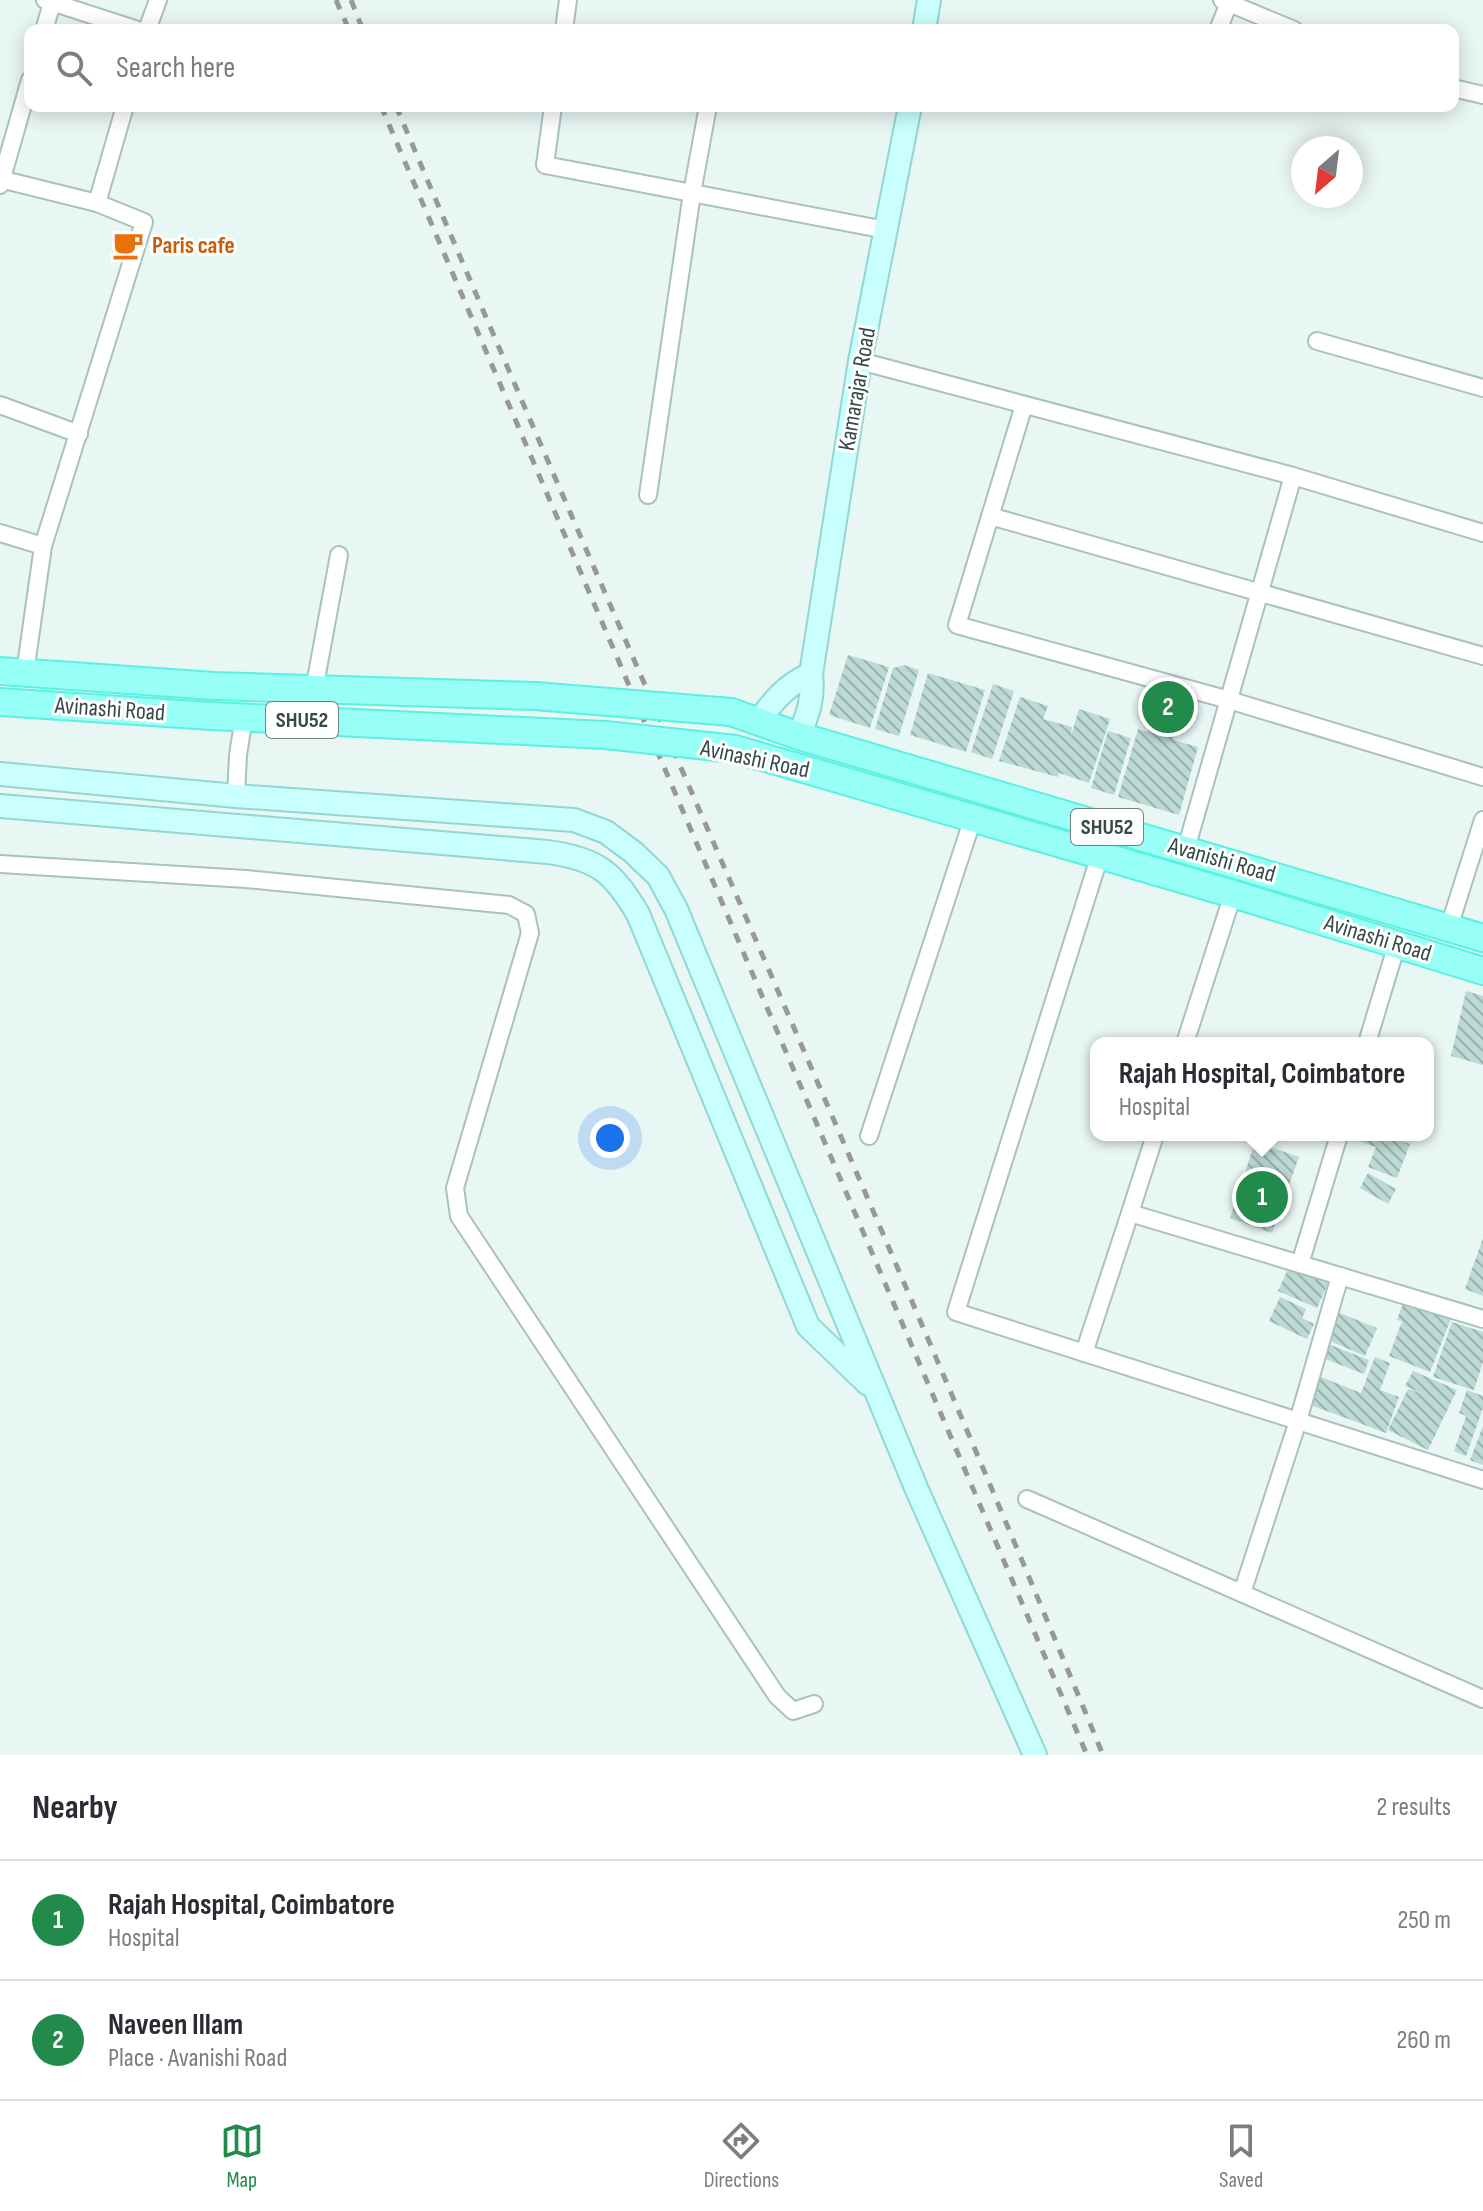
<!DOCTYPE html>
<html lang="en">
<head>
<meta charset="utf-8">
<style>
  :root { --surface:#fff; --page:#f7f7f7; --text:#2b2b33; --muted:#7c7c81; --line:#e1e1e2; --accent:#228a4a }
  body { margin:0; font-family:"Sofia Sans Condensed",sans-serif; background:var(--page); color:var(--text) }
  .compass { position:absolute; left:1291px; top:136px; width:72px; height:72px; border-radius:50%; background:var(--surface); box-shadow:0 4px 20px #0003; rotate:208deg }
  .you { position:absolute; left:610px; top:1138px; width:28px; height:28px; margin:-20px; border:6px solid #fff; border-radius:50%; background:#1a73e8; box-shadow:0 0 0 12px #1a73e833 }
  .badge { display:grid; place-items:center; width:52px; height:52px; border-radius:50%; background:var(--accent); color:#fff; font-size:26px; font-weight:700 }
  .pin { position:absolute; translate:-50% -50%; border:4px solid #fff; box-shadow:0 2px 8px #0006 }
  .popup { position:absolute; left:1090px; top:1037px; width:344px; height:104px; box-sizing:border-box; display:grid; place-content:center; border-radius:16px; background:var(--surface); filter:drop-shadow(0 2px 6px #0005); font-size:26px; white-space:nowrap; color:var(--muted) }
  .popup b { font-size:30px; color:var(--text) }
  .popup::after { content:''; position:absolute; left:50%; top:100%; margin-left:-16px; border:16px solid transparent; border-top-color:var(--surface) }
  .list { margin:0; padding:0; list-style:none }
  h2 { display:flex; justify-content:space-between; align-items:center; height:104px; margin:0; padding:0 32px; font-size:34px }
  h2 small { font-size:26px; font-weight:400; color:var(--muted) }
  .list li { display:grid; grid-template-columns:52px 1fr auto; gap:24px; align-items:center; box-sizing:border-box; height:120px; padding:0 32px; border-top:2px solid var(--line) }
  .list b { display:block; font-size:30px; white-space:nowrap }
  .list p { margin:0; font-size:26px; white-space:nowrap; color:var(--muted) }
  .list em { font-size:26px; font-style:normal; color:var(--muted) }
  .icon { flex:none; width:44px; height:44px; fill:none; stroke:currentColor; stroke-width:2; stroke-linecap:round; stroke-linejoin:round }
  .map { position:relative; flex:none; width:1483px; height:1755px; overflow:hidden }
  .search { position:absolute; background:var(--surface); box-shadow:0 4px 20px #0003; left:24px; right:24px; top:24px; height:88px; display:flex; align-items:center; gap:20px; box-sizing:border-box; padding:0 28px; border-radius:16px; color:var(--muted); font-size:30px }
  .sheet { height:344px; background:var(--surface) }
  nav { display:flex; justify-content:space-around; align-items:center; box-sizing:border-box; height:112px; border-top:2px solid var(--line); background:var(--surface); font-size:22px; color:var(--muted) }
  nav a { display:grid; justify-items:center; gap:4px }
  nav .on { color:var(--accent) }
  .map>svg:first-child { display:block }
  .building { fill:url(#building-back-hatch) }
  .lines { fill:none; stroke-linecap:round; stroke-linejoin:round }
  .street-casing { stroke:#a9c2bf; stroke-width:20 }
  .secondary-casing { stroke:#91d7d2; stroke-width:26 }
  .primary-casing { stroke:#5bf1e1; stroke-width:30 }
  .street { stroke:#fff; stroke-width:16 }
  .secondary { stroke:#c9fffd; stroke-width:22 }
  .primary { stroke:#98fff6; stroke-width:26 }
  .rail { stroke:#989898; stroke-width:5; stroke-dasharray:10 10; stroke-linecap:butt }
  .primary-bridge-casing { stroke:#5bf1e1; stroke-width:30; stroke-linecap:butt }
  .primary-bridge { stroke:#98fff6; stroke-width:26 }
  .labels { text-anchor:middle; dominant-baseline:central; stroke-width:6; stroke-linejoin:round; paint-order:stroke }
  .shield { fill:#fff; stroke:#72807e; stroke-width:2 }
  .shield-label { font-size:22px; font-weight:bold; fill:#364a46 }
  .food-label { font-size:24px; font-weight:bold; fill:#c56008; stroke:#fff; text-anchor:start }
  .street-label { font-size:24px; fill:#364a46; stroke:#fff }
</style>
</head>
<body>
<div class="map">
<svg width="1483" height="1755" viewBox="0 0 1483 1755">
  <defs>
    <pattern id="building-back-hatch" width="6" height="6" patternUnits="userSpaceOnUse" patternTransform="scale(2)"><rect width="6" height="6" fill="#bcd9d3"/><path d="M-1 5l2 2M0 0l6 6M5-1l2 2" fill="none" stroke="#9ab2ad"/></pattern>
  </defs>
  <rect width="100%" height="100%" fill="#e8f6f4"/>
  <!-- building -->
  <g class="building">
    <polygon points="848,655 889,667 870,728 829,715"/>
    <polygon points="904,665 919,670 899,736 875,729 893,668"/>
    <polygon points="928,673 985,690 966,752 910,735"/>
    <polygon points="993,684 1014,691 992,759 971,752"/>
    <polygon points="1158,685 1186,696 1173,740 1198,747 1179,815 1118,797 1138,729 1148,732"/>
    <polygon points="1020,697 1048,706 1043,719 1072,727 1071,736 1079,709 1110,719 1089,783 1059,773 1058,777 999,761"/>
    <polygon points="1108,731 1131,738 1114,795 1091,788"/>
    <polygon points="1466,991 1483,996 1483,1065 1451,1056"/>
    <polygon points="1357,1135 1387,1135 1410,1144 1397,1178 1368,1167 1376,1147 1355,1140"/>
    <polygon points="1255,1142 1299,1157 1272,1233 1230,1218"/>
    <polygon points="1368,1173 1396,1189 1388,1204 1360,1188"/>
    <polygon points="1483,1238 1483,1296 1465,1289"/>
    <polygon points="1291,1262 1330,1279 1317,1308 1278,1291"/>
    <polygon points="1280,1297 1306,1309 1302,1318 1314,1324 1307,1339 1269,1321"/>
    <polygon points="1404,1301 1452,1316 1430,1372 1389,1356 1402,1321 1397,1320"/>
    <polygon points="1335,1311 1377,1328 1365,1356 1323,1338"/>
    <polygon points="1452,1322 1483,1332 1483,1362 1474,1390 1433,1377"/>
    <polygon points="1328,1344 1369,1360 1364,1374 1323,1358"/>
    <polygon points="1375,1357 1390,1363 1380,1390 1399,1397 1386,1433 1305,1403 1316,1375 1361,1393"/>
    <polygon points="1413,1371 1457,1390 1428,1450 1388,1430 1408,1389 1423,1394 1405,1386"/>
    <polygon points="1467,1390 1483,1396 1483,1408 1466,1456 1454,1451 1466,1416 1459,1413"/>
    <polygon points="1483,1426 1483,1465 1470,1460"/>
  </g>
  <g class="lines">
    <!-- street casing -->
    <g class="street-casing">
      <g id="street">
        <polyline points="45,0 138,30"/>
        <polyline points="1222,0 1294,30"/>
        <polyline points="44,30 53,0"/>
        <polyline points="147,30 158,0"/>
        <polyline points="564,30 568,0"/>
        <polyline points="1218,30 1229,3"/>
        <polyline points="1453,88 1483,95"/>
        <polyline points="553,106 545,165 886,230"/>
        <polyline points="0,179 97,203 125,106"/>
        <polyline points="0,185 30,80"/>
        <polyline points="1317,341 1483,388"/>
        <polyline points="860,361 1293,476 1483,533"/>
        <polyline points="0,405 79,434"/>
        <polyline points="1024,405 957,625 1229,700 1483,777"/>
        <polyline points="648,495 692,193 708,106"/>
        <polyline points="990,516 1483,656"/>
        <polyline points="0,533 43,546"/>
        <polyline points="25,673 43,546 144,222 97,203"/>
        <polyline points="314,690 339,555"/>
        <polyline points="236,796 238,755 244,717"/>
        <polyline points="1186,849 1293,476"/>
        <polyline points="1100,855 956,1312 1483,1480"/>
        <polyline points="0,864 246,879 509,905 526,914 530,933 455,1188 459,1216 777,1696 793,1711 814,1704"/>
        <polyline points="1449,927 1483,820"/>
        <polyline points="1185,1043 1233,894"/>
        <polyline points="1367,1043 1397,944"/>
        <polyline points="1155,1135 1130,1213 1483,1319"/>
        <polyline points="869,1136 973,818"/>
        <polyline points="1300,1264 1339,1135"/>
        <polyline points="1084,1353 1130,1213"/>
        <polyline points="1027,1499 1483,1699"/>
        <polyline points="1242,1593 1298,1421 1340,1276"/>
      </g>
    </g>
    <!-- secondary casing -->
    <g class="secondary-casing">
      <g id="secondary">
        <polyline points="924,30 929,0"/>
        <path d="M 758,722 C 774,700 786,685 811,674"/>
        <path d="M 799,736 C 808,714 814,698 811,674 L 860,361 L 910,106"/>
        <polyline points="0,774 236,796 574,820 606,832 633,852 658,876 676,909 917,1490 1035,1755"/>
        <path d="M 0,806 L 548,852 C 598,859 613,872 638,914 L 808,1326 L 868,1384"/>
      </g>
    </g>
    <!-- primary casing -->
    <g class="primary-casing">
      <g id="primary">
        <polyline points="0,671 214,686 535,696"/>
        <polyline points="0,702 212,716 605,735"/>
        <polyline points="731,712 799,736 1483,938"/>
        <polyline points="735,749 1233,894 1483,971"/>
      </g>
    </g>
    <!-- street -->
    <use href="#street" class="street"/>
    <!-- secondary -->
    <use href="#secondary" class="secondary"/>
    <!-- primary -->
    <use href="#primary" class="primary"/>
    <!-- rail -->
    <g class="rail">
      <polyline points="336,0 349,30"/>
      <polyline points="351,0 363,30"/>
      <polyline points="381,106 1087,1755"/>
      <path d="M 396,106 C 629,657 875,1202 1103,1755"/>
    </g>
    <!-- primary-bridge casing -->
    <g class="primary-bridge-casing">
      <g id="primary-bridge">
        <polyline points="535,696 731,712"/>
        <polyline points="605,735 735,749"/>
      </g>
    </g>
    <!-- primary-bridge -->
    <use href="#primary-bridge" class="primary-bridge"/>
  </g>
  <!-- icons -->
  <defs>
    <g id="cafe-bare" transform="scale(2.4)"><path d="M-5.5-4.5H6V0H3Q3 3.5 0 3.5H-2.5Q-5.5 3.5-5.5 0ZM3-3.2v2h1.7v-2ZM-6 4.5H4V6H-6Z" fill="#e8710a" stroke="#fff" stroke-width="2.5" paint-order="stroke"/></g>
  </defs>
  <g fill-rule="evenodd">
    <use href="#cafe-bare" x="128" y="245"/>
  </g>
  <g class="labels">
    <!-- shield labels -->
    <g class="shield">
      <rect x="266" y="702" width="72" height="36" rx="6"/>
      <rect x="1071" y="809" width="72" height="36" rx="6"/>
    </g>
    <g class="shield-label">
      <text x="302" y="720">SHU52</text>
      <text x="1107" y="827">SHU52</text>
    </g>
    <!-- food labels -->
    <g class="food-label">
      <text x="152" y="245">Paris cafe</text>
    </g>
    <!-- street labels -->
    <g class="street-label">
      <text transform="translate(857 389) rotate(-80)">Kamarajar Road</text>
      <text transform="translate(110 709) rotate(4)">Avinashi Road</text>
      <text transform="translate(755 759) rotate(12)">Avinashi Road</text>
      <text transform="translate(1222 860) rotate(16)">Avanishi Road</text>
      <text transform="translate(1378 938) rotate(17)">Avinashi Road</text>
    </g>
  </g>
</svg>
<svg class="compass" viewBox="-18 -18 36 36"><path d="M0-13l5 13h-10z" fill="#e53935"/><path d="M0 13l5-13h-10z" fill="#7c7c81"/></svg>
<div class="you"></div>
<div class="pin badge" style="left:1262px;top:1197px">1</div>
<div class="popup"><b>Rajah Hospital, Coimbatore</b>Hospital</div>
<div class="pin badge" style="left:1168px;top:707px">2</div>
<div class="search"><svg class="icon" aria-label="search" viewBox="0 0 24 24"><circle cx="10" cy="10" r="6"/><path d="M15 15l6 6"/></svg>Search here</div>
</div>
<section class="sheet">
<h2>Nearby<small>2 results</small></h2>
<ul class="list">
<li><span class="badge">1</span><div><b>Rajah Hospital, Coimbatore</b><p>Hospital</p></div><em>250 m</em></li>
<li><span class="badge">2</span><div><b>Naveen Illam</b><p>Place · Avanishi Road</p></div><em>260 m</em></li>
</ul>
</section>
<nav>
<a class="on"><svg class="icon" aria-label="map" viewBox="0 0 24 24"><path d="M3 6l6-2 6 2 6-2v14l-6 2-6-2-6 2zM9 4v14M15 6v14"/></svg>Map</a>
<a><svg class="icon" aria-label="directions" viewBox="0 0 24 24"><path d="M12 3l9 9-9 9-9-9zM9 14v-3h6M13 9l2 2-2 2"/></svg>Directions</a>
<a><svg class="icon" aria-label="saved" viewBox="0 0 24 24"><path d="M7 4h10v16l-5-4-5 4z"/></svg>Saved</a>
</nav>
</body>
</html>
